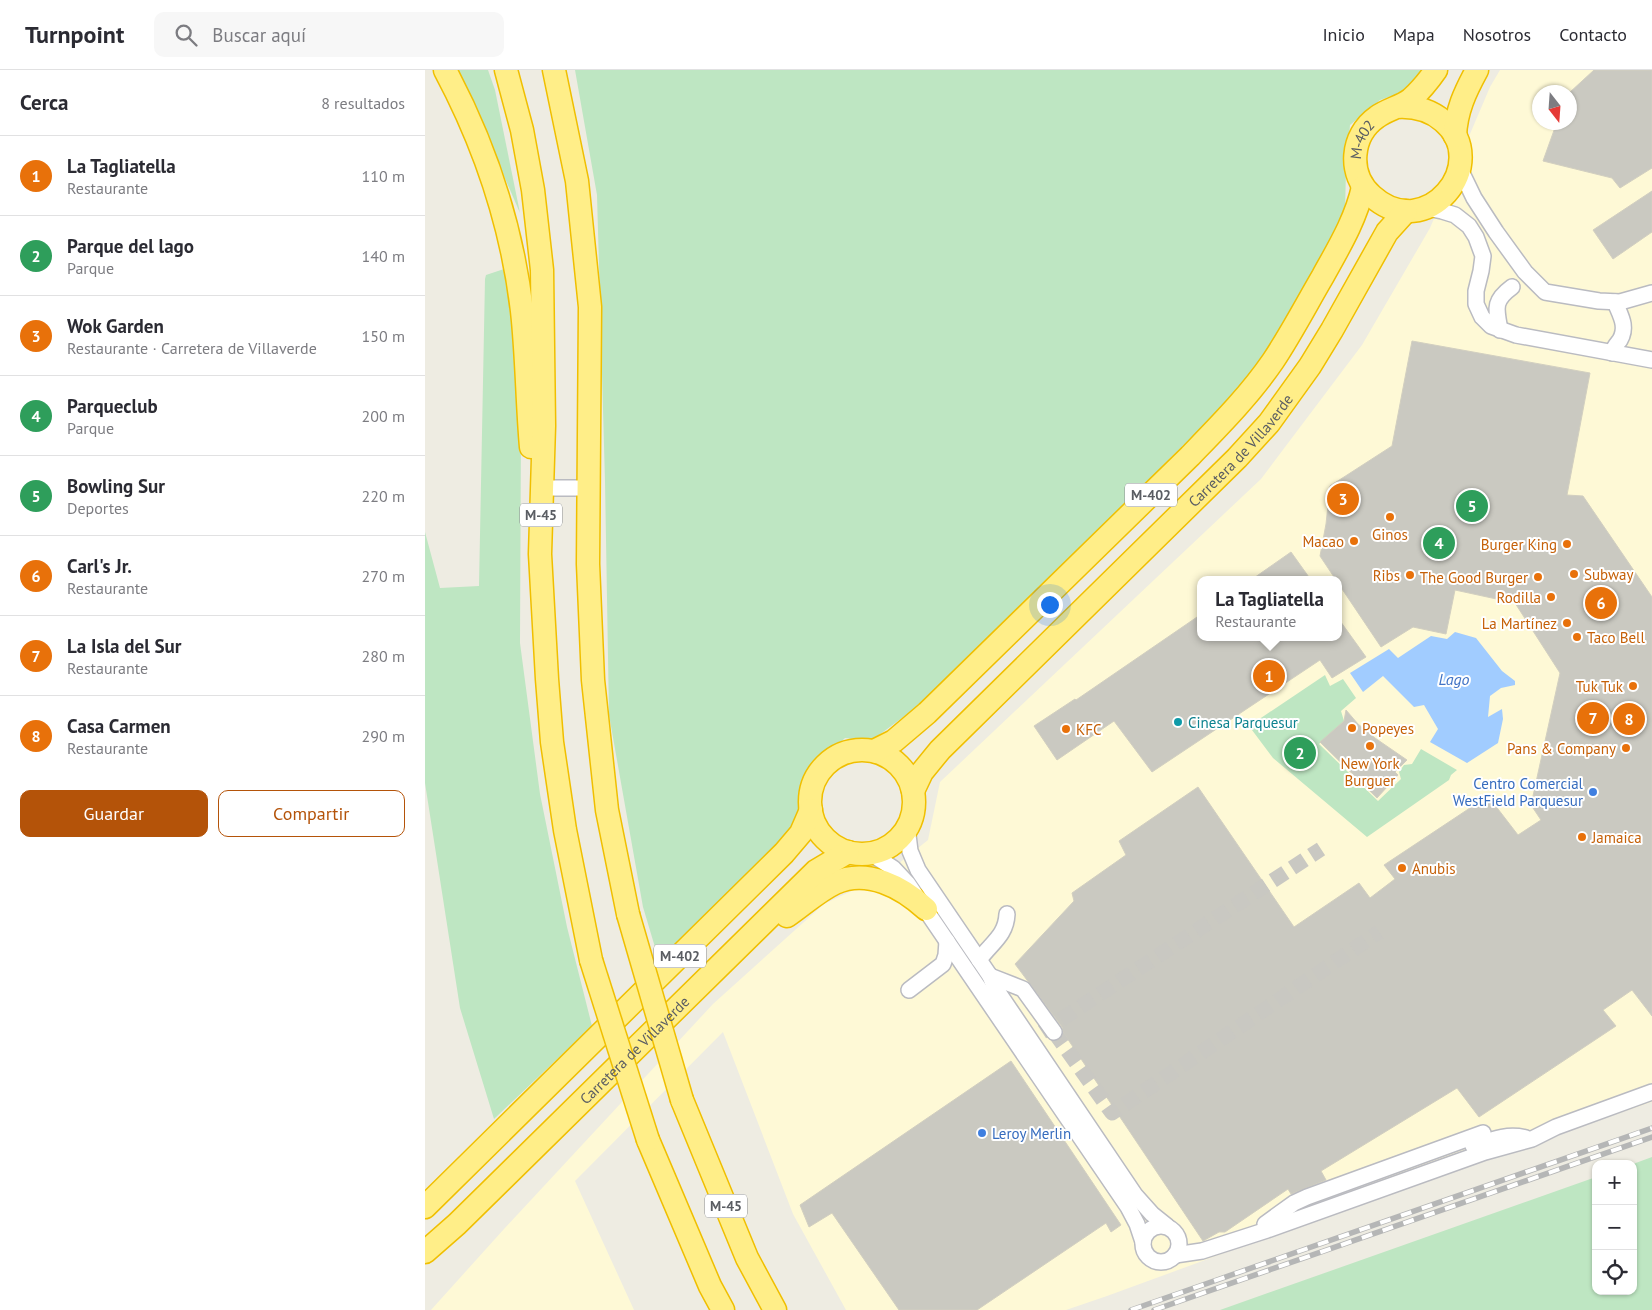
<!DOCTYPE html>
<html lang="es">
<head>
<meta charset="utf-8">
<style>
  :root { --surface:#fff; --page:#f7f7f7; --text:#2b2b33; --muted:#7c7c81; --line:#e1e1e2; --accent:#b45309 }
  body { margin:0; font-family:"PT Sans",sans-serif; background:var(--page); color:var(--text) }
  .controls { position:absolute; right:15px; bottom:15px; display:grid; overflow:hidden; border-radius:10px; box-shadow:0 1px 4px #0004 }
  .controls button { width:45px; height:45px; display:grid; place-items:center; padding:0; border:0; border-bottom:1px solid var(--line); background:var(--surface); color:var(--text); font:25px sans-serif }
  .compass { position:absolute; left:1107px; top:15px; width:45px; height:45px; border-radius:50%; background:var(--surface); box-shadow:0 1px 4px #0004; rotate:163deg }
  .you { position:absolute; left:624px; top:534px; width:18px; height:18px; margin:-12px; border:4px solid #fff; border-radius:50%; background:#1a73e8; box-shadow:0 0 0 8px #1a73e833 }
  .badge { display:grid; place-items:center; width:32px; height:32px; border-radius:50%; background:var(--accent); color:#fff; font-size:16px; font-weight:700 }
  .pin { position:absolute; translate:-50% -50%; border:2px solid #fff; box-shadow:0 1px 5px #0006 }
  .popup { position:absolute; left:772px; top:506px; width:145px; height:65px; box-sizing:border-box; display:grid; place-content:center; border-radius:10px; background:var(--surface); filter:drop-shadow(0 1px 4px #0005); font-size:16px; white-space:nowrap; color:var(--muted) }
  .popup b { font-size:19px; color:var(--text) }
  .popup::after { content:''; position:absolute; left:50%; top:100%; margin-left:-10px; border:10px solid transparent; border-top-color:var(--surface) }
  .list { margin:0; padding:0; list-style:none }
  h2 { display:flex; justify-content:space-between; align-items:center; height:65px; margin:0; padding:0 20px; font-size:21px }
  h2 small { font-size:16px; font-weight:400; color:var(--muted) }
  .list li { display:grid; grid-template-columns:32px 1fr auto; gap:15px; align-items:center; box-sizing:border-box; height:80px; padding:0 20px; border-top:1px solid var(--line) }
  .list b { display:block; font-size:19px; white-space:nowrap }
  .list p { margin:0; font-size:16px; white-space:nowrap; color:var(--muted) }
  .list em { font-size:16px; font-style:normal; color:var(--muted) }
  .actions { display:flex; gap:10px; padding:15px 20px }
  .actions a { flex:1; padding:11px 0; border:1px solid var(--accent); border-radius:10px; text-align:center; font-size:18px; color:var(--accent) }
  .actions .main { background:var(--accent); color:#fff }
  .icon { flex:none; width:28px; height:28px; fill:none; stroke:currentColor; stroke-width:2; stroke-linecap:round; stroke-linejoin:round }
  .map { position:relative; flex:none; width:1227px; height:1240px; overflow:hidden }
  header { display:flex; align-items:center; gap:30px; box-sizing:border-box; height:70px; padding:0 25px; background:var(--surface); border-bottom:1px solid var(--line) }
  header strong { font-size:24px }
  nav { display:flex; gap:28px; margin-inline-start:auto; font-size:18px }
  .search { width:350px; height:45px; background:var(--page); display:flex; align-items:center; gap:12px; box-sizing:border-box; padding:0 18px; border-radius:10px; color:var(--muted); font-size:19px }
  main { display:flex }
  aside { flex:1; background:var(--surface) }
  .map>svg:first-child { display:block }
  .commercial { fill:#fef9d6; fill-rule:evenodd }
  .green { fill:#bee6c2 }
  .water { fill:#a1ccff }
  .building { fill:#cac9c1; stroke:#d2cfc0 }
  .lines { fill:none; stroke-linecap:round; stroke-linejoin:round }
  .minor-tunnel { stroke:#c9c8c2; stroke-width:15; stroke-dasharray:15 8; stroke-linecap:butt }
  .minor-casing { stroke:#babbc1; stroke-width:18 }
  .highway-casing { stroke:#f0bf00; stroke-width:25 }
  .minor { stroke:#fff; stroke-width:15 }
  .highway { stroke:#fe8; stroke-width:22 }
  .rail-casing { stroke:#b5b6b6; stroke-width:5.5 }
  .rail { stroke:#fff; stroke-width:4; stroke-dasharray:11; stroke-linecap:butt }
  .highway-bridge-casing { stroke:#f0bf00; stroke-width:25; stroke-linecap:butt }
  .highway-bridge { stroke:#fe8; stroke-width:22 }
  .food-dot { fill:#e8710a; stroke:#fff; stroke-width:2 }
  .culture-dot { fill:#0f9aa8; stroke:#fff; stroke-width:2 }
  .shop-dot { fill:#3f7fe0; stroke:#fff; stroke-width:2 }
  .labels { text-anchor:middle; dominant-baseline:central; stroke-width:4; stroke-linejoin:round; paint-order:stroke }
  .shield { fill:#fff; stroke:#8c8e92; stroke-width:1 }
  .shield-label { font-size:14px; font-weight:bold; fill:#5a5d63 }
  .street-label { font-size:15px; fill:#5a5d63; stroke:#fff }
  .food-label { font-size:15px; fill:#c56008; stroke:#fff; text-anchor:end }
  .culture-label { font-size:15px; fill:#0d838f; stroke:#fff; text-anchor:start }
  .shop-label { font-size:15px; fill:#366cbe; stroke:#fff; text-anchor:end }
  .water-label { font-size:16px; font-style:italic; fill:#4173c5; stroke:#fff }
</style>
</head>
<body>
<header>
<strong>Turnpoint</strong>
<div class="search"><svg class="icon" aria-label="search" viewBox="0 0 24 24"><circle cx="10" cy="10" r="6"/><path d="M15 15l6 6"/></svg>Buscar aquí</div>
<nav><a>Inicio</a><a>Mapa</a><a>Nosotros</a><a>Contacto</a></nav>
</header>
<main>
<aside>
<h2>Cerca<small>8 resultados</small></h2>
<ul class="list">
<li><span class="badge" style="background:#e8710a">1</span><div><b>La Tagliatella</b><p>Restaurante</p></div><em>110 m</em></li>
<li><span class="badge" style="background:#2e9e5b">2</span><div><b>Parque del lago</b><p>Parque</p></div><em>140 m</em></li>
<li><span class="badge" style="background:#e8710a">3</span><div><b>Wok Garden</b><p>Restaurante · Carretera de Villaverde</p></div><em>150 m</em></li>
<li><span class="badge" style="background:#2e9e5b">4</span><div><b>Parqueclub</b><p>Parque</p></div><em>200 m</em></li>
<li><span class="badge" style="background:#2e9e5b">5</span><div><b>Bowling Sur</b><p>Deportes</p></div><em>220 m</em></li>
<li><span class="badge" style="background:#e8710a">6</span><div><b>Carl's Jr.</b><p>Restaurante</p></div><em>270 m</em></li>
<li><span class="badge" style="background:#e8710a">7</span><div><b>La Isla del Sur</b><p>Restaurante</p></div><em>280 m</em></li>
<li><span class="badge" style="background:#e8710a">8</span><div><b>Casa Carmen</b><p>Restaurante</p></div><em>290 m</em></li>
</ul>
<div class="actions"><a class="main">Guardar</a><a>Compartir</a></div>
</aside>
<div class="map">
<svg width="1227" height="1240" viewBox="0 0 1227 1240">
  <rect width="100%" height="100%" fill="#eeece2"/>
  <!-- commercial -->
  <path class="commercial" d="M 1075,0 L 1227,0 L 1227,1032 L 1007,1107 L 682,1226 L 641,1240 L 421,1240 L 368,1144 L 298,962 L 150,1111 L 209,1240 L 6,1240 L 79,1159 L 288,934 L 399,834 L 458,806 L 503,770 L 515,712 L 836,409 L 937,275 L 1005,158 L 1065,17 ZM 1114,22 L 1144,22 L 1144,52 L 1114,52 ZM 775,510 L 913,510 L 913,567 L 775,567 Z"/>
  <!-- green -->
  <g class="green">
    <polygon points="33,0 63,0 70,20 95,143"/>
    <polygon points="150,0 998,0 975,23 955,30 925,55 921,99 920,142 878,223 822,313 741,392 655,485 501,630 446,671 420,668 389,698 376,739 357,773 235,894 218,837 184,645 180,411 172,125"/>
    <polygon points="79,199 81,206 91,278 96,354 95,573 115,724 142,857 167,956 69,1049 35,938 0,713 0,462 15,518 54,516 60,209 61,205"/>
    <polygon points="900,605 905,616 918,609 931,628 916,641 919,651 894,674 953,731 976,709 974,702 979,695 987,694 996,679 1032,700 1026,705 1024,710 942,767 848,688 824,656"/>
    <polygon points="1227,1087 1227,1240 795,1240 1171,1107 1171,1221 1208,1221 1208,1094"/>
  </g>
  <!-- water -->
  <polygon class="water" points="1030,562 1051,568 1077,601 1090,611 1090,615 1076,618 1065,626 1063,647 1077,639 1078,649 1073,673 1042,693 1005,672 1013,659 999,635 989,637 958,606 938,622 925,603 964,579 973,588 1006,566 1022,569"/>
  <!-- building -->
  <g class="building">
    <polygon points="1169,0 1227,0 1227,98 1195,118 1187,108 1118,91 1132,52 1144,52 1144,23"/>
    <polygon points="1227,121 1227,162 1188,189 1168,160"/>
    <polygon points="987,271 1165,303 1142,425 1158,426 1227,527 1227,946 1207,920 1178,940 1191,956 1054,1047 1032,1018 896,1101 901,1110 866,1124 863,1119 800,1162 794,1162 778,1171 638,962 637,957 590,894 649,831 647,823 701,785 694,771 773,717 869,857 934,813 945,828 970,809 959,795 1063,726 1093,765 1116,750 1106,735 1135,603 1090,533 1030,520 1021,564 988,557 956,577 913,513 913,510 911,510 895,486 901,454 905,416 967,376"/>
    <polygon points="866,482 886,510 826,510"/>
    <polygon points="775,545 775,567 913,567 913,548 941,587 907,608 895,590 727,702 689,651 632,690 609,656 650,629 651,630"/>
    <polygon points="921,640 933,654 950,668 982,690 970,702 973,705 952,728 895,672 919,651"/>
    <polygon points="586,991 696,1155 686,1162 681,1153 552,1240 474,1240 407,1143 384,1157 375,1135"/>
  </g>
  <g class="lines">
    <!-- minor-tunnel -->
    <g class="minor-tunnel">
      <polyline points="617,962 896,779"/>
      <polyline points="629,962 687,1043 954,862"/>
    </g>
    <!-- minor casing -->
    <g class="minor-casing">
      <g id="minor">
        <polyline points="1034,97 1049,128 1071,162 1100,202 1120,222 1174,231 1195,232 1227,223"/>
        <polyline points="1002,138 1017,141 1030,145 1044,156 1051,167 1058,186 1056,201 1051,221 1051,234 1057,247 1066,256 1091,265 1227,290"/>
        <path d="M 1075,260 C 1071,238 1068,231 1087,217"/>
        <path d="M 1187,283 C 1189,277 1191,275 1195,270 C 1203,256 1195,245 1190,232"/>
        <polyline points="117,418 164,418"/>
        <polyline points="482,757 485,781 493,800 565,906 569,916 710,1125 727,1144 742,1156"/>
        <polyline points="445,783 468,798 483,814 703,1137 712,1154 718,1172"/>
        <path d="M 554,890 C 566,873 581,866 582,844"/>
        <polyline points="565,906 598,919 629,962"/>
        <polyline points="484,920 518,894 521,885 522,871"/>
        <path d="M 1048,1076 C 1066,1070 1082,1063 1101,1068"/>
        <polyline points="840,1154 869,1133 882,1127 1058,1063"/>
        <circle cx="736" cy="1174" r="18"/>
        <polyline points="750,1185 777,1181 842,1160 1060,1082 1107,1069 1131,1057 1227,1022"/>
      </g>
    </g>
    <!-- highway casing -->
    <g class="highway-casing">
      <g id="highway">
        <path d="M 20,0 C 60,75 87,156 97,241 C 102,286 102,332 106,377"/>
        <polyline points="81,0 97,60 108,120 117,200 119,356 115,484 122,609 127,672 140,760 166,890"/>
        <polyline points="129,0 152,111 165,237 163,494 168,610 182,740 203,844"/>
        <path id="s1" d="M 972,37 C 989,36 1005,40 1018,51 C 1068,93 1001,175 947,126 C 922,104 926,65 952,47 C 963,39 976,37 986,29 C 995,21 1004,10 1011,0"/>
        <path d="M 1030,66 C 1031,41 1040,22 1052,0"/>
        <circle cx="437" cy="732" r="52"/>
        <path d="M 449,681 L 469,671 L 502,643 L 765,386 C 794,356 824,326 848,291 C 866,264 881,235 898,206 C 914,177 931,149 938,117"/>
        <path id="s2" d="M 488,721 L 497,702 L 515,680 L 812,388 L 844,353 L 885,296 L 907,260 L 962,162 L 981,141"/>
        <path d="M 362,846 C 378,835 393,821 410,813 C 442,798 477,817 501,839"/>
        <polyline points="257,1030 322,1188 350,1240"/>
        <polyline points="223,1070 285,1216 298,1240"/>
        <polyline points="0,1137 359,783 376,763 386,740"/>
        <path id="s3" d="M 0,1182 L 32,1154 L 391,801 L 423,782"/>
      </g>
    </g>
    <!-- minor -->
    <use href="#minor" class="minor"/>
    <!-- highway -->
    <use href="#highway" class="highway"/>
    <!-- rail casing -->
    <g class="rail-casing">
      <g id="rail">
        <polyline points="706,1240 1227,1058"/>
        <polyline points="729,1240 1227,1067"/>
      </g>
    </g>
    <!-- rail -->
    <use href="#rail" class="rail"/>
    <!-- highway-bridge casing -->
    <g class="highway-bridge-casing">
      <g id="highway-bridge">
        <polyline points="203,844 257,1030"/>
        <polyline points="166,890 223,1070"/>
      </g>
    </g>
    <!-- highway-bridge -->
    <use href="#highway-bridge" class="highway-bridge"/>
  </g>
  <!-- markers -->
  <g class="food-dot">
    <circle cx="965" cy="447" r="5"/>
    <circle cx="929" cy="471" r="5"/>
    <circle cx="1142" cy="474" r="5"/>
    <circle cx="1149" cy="504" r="5"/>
    <circle cx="985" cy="505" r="5"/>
    <circle cx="1113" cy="507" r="5"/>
    <circle cx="1126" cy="527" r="5"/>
    <circle cx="1142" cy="553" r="5"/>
    <circle cx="1152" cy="567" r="5"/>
    <circle cx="1208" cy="616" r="5"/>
    <circle cx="927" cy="658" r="5"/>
    <circle cx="641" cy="659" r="5"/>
    <circle cx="945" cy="676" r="5"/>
    <circle cx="1201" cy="678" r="5"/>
    <circle cx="1157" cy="767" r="5"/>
    <circle cx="977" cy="798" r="5"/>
  </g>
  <circle class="culture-dot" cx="753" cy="652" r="5"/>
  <g class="shop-dot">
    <circle cx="1168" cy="722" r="5"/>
    <circle cx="557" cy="1063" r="5"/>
  </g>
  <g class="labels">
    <!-- shield labels -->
    <g class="shield">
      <rect x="700" y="413.5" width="52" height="23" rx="4"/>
      <rect x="95" y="433.5" width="42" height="23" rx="4"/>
      <rect x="229" y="874.5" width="52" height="23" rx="4"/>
      <rect x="280" y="1124.5" width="42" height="23" rx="4"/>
    </g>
    <g class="shield-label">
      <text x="726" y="425">M-402</text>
      <text x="116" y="445">M-45</text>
      <text x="255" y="886">M-402</text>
      <text x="301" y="1136">M-45</text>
    </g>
    <!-- street labels -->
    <g class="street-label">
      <text stroke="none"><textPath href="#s1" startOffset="276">M-402</textPath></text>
      <text stroke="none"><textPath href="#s2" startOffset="474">Carretera de Villaverde</textPath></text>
      <text stroke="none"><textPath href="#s3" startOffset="291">Carretera de Villaverde</textPath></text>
    </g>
    <!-- food labels -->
    <g class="food-label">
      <text x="965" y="464" text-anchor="middle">Ginos</text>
      <text x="919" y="471">Macao</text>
      <text x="1132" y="474">Burger King</text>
      <text x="1159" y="504" text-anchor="start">Subway</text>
      <text x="975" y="505">Ribs</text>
      <text x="1103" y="507">The Good Burger</text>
      <text x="1116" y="527">Rodilla</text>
      <text x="1132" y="553">La Martínez</text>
      <text x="1162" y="567" text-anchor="start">Taco Bell</text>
      <text x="1198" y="616">Tuk Tuk</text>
      <text x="937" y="658" text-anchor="start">Popeyes</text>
      <text x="651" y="659" text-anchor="start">KFC</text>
      <text x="1191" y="678">Pans &amp; Company</text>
      <text x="945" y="693" text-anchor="middle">New York<tspan x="945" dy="17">Burguer</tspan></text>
      <text x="1167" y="767" text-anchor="start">Jamaica</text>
      <text x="987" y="798" text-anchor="start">Anubis</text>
    </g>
    <!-- culture labels -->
    <g class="culture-label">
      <text x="763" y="652">Cinesa Parquesur</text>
    </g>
    <!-- shop labels -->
    <g class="shop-label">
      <text x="1158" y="713">Centro Comercial<tspan x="1158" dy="17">WestField Parquesur</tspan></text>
      <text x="567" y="1063" text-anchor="start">Leroy Merlin</text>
    </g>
    <!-- water labels -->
    <g class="water-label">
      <text x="1029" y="609">Lago</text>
    </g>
  </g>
</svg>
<div class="controls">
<button>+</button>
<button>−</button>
<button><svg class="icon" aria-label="locate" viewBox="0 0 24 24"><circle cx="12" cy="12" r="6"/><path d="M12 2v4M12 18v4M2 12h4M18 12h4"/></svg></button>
</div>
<svg class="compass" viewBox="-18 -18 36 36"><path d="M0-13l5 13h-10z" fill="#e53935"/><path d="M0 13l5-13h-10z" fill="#7c7c81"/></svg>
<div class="you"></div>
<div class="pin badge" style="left:844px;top:606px;background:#e8710a">1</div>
<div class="popup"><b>La Tagliatella</b>Restaurante</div>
<div class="pin badge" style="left:875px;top:683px;background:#2e9e5b">2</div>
<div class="pin badge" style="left:918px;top:429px;background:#e8710a">3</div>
<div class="pin badge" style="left:1014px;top:473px;background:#2e9e5b">4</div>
<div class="pin badge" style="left:1047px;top:436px;background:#2e9e5b">5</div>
<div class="pin badge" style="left:1176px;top:533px;background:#e8710a">6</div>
<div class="pin badge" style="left:1168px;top:648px;background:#e8710a">7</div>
<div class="pin badge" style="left:1204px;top:649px;background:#e8710a">8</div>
</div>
</main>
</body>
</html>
